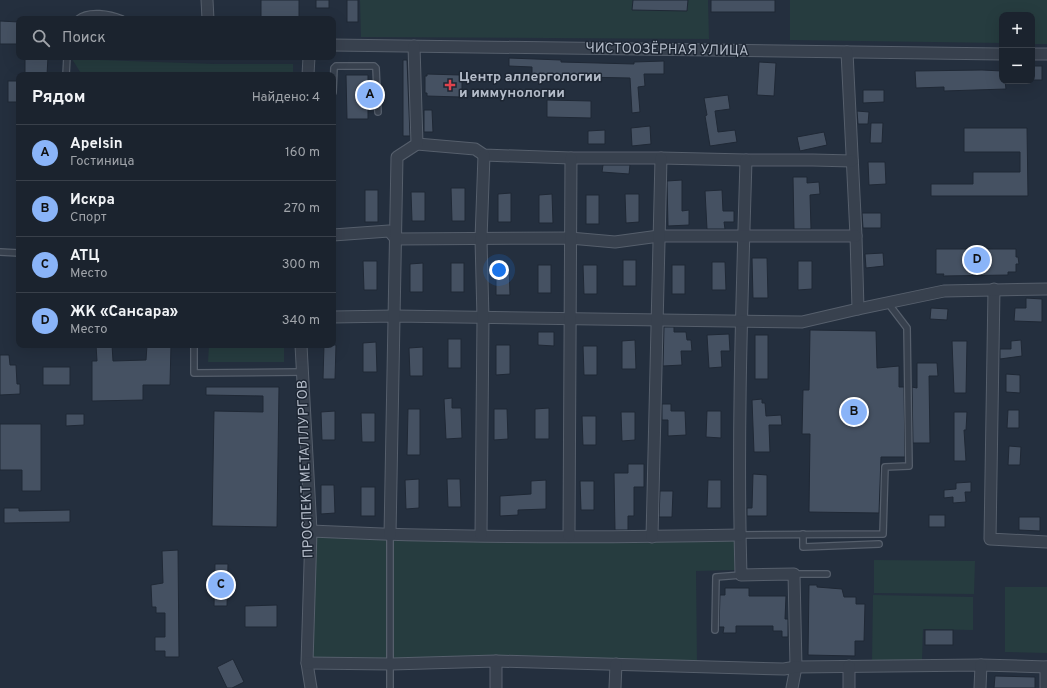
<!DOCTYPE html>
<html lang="ru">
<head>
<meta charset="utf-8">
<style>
  :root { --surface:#1b232e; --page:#282f3a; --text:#f1f3f6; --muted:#a0a4aa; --line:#39404a; --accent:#8ab4f8 }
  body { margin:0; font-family:Overpass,sans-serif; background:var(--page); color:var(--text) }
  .controls { position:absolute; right:12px; top:12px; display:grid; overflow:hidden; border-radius:8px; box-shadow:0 4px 16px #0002 }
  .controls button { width:36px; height:36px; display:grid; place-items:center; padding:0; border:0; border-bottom:1px solid var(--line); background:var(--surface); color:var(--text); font:20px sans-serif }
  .you { position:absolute; left:499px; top:270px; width:14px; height:14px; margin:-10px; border:3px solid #fff; border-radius:50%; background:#1a73e8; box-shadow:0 0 0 6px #1a73e833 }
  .badge { display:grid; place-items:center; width:26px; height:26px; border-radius:50%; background:var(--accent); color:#111; font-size:13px; font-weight:700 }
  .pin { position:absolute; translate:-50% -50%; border:2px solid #fff; box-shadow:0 1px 4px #0006 }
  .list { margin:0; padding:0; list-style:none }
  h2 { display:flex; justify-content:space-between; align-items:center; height:52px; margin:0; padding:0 16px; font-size:17px }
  h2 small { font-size:13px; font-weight:400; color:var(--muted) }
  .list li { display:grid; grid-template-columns:26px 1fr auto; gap:12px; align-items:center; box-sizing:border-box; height:56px; padding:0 16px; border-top:1px solid var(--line) }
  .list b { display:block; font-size:15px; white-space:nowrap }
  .list p { margin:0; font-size:13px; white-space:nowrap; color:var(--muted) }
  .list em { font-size:13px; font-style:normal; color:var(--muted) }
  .icon { flex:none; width:22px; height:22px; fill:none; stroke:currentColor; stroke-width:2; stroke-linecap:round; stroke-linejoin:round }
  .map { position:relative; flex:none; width:1047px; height:688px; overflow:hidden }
  .search { position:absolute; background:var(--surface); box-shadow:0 4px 16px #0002; left:16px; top:16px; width:320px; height:44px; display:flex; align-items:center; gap:10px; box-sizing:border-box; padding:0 14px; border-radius:8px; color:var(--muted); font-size:15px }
  .panel { position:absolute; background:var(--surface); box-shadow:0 4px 16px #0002; left:16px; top:72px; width:320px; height:276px; border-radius:8px }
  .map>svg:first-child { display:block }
  .green { fill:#263c3f }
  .building { fill:#455162; stroke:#1f2835 }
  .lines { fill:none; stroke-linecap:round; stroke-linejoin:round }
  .lane-casing { stroke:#565f6c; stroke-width:8 }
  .street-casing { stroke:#565f6c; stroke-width:13 }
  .lane { stroke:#38414e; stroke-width:5.5 }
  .street { stroke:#38414e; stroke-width:11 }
  .health-dot { fill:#e0444e; stroke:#1d2633; stroke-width:1.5 }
  .labels { text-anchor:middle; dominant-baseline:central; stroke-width:3; stroke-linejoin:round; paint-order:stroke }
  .street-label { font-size:14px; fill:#b4bcc9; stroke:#1d2633 }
  .poi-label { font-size:14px; font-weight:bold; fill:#b4bcc9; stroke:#1d2633; text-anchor:start }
</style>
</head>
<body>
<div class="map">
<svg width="1047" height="688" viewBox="0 0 1047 688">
  <rect width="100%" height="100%" fill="#242f3e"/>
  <!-- green -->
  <g class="green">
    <polygon points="360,0 708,0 709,39 361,37"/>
    <polygon points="790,0 1047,0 1047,44 1032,44 1032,15 1002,15 1002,43 790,40"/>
    <polygon points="72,59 214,64 293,64 293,75 82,75"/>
    <polygon points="209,345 224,345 224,346 232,346 232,345 284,345 284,362 208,362"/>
    <polygon points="311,536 734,540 735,570 696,571 697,664 309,664"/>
    <polygon points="874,560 975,561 974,594 874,593"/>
    <polygon points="1005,587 1047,587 1047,653 1005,652"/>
    <polygon points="873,595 973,597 973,630 923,629 922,661 872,661"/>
  </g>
  <!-- building -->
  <g class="building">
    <rect x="261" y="0" width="38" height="19"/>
    <rect x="316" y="0" width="13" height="8"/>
    <rect x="347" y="0" width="11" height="22"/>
    <polygon points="633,0 688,0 687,11 632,10"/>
    <rect x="711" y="0" width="64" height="12"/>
    <polygon points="0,21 19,22 19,44 0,44"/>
    <polygon points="25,57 48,57 47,75 25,75"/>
    <polygon points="509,58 561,60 561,62 634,64 634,62 664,61 664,74 644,74 645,86 638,87 640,112 632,113 630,78 532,76 532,67 509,66"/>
    <polygon points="403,60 407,60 410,136 403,136"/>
    <polygon points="759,62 776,63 774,96 757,95"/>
    <rect x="1032" y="66" width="10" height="14"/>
    <polygon points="982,70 1002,71 1002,81 1005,81 1006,89 944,91 944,87 916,88 915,71"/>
    <polygon points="427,74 460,75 460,77 462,77 462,94 460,94 460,97 427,96 427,93 425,93 425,76 427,76"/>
    <polygon points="346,75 368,75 368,119 347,119"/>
    <rect x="8" y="81" width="11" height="21"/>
    <polygon points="863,90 884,90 884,102 863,103"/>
    <polygon points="728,95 730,109 715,111 718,132 735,130 737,142 710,146 705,116 707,115 704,98"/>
    <polygon points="547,100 591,101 591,118 547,117"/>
    <polygon points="424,110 432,110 433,132 424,132"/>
    <polygon points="857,111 869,112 868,124 858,124"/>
    <polygon points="871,123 883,123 882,143 870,143"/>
    <polygon points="650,126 651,144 632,146 631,128"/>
    <polygon points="964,128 1027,128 1028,196 931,196 931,184 973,184 973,172 1020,172 1020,152 964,152"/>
    <polygon points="605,130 605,144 588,144 588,131"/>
    <polygon points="824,132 827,145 800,151 797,137"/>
    <polygon points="868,162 885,162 886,184 869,185"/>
    <polygon points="603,165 630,165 629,174 602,172"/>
    <polygon points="793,177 807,177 807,183 819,182 820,194 810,195 811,229 794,229"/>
    <polygon points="682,180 682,211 689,210 689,225 668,226 667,181"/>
    <polygon points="451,188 465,188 465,221 452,221"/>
    <rect x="365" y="190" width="13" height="32"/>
    <polygon points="722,190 723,211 734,211 734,222 724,222 725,229 707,229 705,191"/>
    <polygon points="411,192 425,192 425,221 412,221"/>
    <polygon points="511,193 511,222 498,222 498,194"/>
    <polygon points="552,194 553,223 539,223 539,195"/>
    <polygon points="625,194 639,194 639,222 626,223"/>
    <rect x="586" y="195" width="13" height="29"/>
    <polygon points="862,213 881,213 881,228 863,228"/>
    <polygon points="936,249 1016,249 1016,257 1018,257 1019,264 1016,264 1016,272 1008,272 1008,275 943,276 944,274 936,274"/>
    <polygon points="883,253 884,266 866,268 865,254"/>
    <polygon points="752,258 767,258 768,298 753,298"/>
    <rect x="623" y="260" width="13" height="26"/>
    <polygon points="363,261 377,261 377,290 364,290"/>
    <polygon points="798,261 812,261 812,289 798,290"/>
    <polygon points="712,262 725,262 726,290 712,290"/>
    <polygon points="423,263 423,292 410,292 410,264"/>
    <rect x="451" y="263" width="13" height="29"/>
    <rect x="538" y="265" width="13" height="28"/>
    <polygon points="583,265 597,265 597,294 584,294"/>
    <rect x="672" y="265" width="13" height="29"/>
    <polygon points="496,266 509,266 510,295 496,295"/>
    <polygon points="1026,298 1042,299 1042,322 1014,321 1015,308 1026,308"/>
    <polygon points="931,308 948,309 947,320 930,319"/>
    <polygon points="664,327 674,327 674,332 686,332 687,340 691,340 692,351 681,351 682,365 663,366"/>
    <polygon points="810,330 876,331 877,368 899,366 899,387 904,387 905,457 881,457 879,513 809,512 810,434 802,434 803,390 809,390"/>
    <polygon points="538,332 554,332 554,346 538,345"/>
    <polygon points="729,334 730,351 721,351 722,367 709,368 707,335"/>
    <rect x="755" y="335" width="13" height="44"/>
    <rect x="448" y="339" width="13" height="29"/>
    <polygon points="635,340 636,369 622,369 622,341"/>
    <polygon points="1021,340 1022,356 1000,359 1000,349 1011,349 1011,341"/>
    <polygon points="952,341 967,341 966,393 954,393"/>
    <polygon points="376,342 377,372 363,372 363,343"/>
    <polygon points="96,345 112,345 113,361 146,360 147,345 171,345 170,385 143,385 143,400 92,401 92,361 97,361"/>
    <polygon points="324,345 336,345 335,379 323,379"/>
    <polygon points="496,345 510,345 510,374 496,375"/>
    <polygon points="583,346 597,346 597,375 584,375"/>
    <polygon points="423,347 423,376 410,376 409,348"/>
    <polygon points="0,355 9,355 10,365 16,365 17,384 20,384 20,394 0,395"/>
    <polygon points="917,363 937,363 938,376 929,376 930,443 913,443 912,387 917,388"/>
    <rect x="43" y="367" width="27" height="18"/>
    <polygon points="1006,374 1020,375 1020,393 1006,392"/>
    <polygon points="206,387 279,387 277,527 212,526 214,411 263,412 263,396 206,395"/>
    <polygon points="452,398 452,408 461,408 462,438 446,439 444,399"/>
    <polygon points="762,399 762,403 765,403 766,416 781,415 782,425 769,425 770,452 754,452 752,400"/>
    <polygon points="662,404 671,404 671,411 685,411 686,435 668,436 668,420 662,420"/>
    <polygon points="549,408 549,439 535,439 535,409"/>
    <polygon points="408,409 420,409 420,455 407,455"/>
    <polygon points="494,409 507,409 508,439 494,440"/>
    <polygon points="1008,410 1019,410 1019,428 1007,428"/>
    <polygon points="335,411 335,440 322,440 321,412"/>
    <polygon points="707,411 721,411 721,438 706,437"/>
    <polygon points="621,412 635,412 635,440 622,441"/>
    <polygon points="954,412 967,412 966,430 964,430 966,461 954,461"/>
    <polygon points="361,413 375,413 375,442 362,442"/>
    <polygon points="66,414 84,414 84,425 66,426"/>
    <polygon points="582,416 596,416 596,445 583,445"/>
    <polygon points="0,424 41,424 41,491 22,491 22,470 0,470"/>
    <polygon points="1009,446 1021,447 1020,465 1008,465"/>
    <polygon points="628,464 644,464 644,487 634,487 634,516 628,516 628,530 615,530 614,473 628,473"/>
    <polygon points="753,474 767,475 767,516 747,516 747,508 752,508"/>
    <polygon points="419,479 419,508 406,509 405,480"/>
    <polygon points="447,479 460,479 461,507 448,507"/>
    <polygon points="546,480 546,509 518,510 518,515 500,516 500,496 531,494 531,481"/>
    <polygon points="708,480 721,480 721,508 707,508"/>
    <polygon points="580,481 594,481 594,510 581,510"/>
    <polygon points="971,482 971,492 965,492 966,502 953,503 953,497 944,498 944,490 956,489 956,483"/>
    <polygon points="321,485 334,485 335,513 321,514"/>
    <rect x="361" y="487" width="14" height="29"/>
    <polygon points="660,491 673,491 672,517 659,517"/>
    <polygon points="4,508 19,508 19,511 70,510 70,522 4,523"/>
    <rect x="929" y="515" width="16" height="12"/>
    <polygon points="1019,517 1040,517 1040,531 1019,530"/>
    <polygon points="178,550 179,657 165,657 165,651 155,651 155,637 165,637 165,613 156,613 156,607 152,607 151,585 163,583 162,551"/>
    <polygon points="215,564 228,564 227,606 214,606"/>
    <polygon points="809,585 817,585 817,587 842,589 844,597 856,597 856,604 865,604 864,641 855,641 855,656 808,655"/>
    <polygon points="725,588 749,588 749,596 786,596 785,619 788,619 788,637 782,637 782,631 773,631 773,626 736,626 736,633 723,633 724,627 719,627 720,595 725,595"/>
    <polygon points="277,605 277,627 245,627 245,606"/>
    <rect x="925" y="630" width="28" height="15"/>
    <polygon points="233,659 244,682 232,688 227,688 217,667"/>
    <polygon points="995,676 1035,677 1035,688 994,688"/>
  </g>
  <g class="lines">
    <!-- lane casing -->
    <g class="lane-casing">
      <g id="lane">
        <path d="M 78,19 C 89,10 110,14 122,19"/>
        <polyline points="66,75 67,57"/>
        <polyline points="333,92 334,68 336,66 374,66 376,68 378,112"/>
        <polyline points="0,252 19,253"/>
        <polyline points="194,345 194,373 302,372"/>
        <polyline points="803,534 803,547 879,544"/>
        <polyline points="390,535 390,688"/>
        <polyline points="740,535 883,534 885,467 909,466 907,328 888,303"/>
        <polyline points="794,574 827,574"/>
        <polyline points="715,630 716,577 741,575"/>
      </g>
    </g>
    <!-- street casing -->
    <g class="street-casing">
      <g id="street">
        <polyline points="207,0 208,19"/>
        <polyline points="333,45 1002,54"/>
        <polyline points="847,52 856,236 858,309"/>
        <polyline points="1032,54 1047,54"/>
        <polyline points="308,75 309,57"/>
        <polyline points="417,144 475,149 484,155 571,158 661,158 746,160 813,160 852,161"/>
        <path d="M 746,160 C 742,299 737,437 741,575 L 794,574 L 796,667 L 792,688"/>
        <polyline points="333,235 389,231 396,239 570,238 615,242 659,236 856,236"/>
        <polyline points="994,289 990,539 1047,542"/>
        <polyline points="333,317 395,316 802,322 858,309 944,291 1047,289"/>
        <polyline points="301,345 311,531 307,663 311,688"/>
        <path d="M 311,531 C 454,538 597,538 740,535"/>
        <polyline points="390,535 397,157 417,144 414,46"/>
        <polyline points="481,535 483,318 481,239 484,155"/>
        <polyline points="569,536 571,158"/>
        <polyline points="652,537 661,158"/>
        <polyline points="496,661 496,688"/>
        <polyline points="307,663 391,664 496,661 784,669 796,667 981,665 1047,667"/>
        <polyline points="615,688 616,664"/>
        <polyline points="849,688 849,666"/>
        <polyline points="980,688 981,665"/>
        <polyline points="1046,688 1046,667"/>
      </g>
    </g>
    <!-- lane -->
    <use href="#lane" class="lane"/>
    <!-- street -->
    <use href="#street" class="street"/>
  </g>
  <!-- markers -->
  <path class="health-dot" d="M448 79h4v4h4v4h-4v4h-4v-4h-4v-4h4z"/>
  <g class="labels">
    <!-- street labels -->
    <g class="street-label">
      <text transform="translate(667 50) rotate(1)">ЧИСТООЗЁРНАЯ УЛИЦА</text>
      <text transform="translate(306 469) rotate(-92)">ПРОСПЕКТ МЕТАЛЛУРГОВ</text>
    </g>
    <!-- poi labels -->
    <g class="poi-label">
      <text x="459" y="77">Центр аллергологии<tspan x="459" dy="16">и иммунологии</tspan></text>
    </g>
  </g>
</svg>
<div class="controls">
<button>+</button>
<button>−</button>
</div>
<div class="you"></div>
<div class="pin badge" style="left:370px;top:95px">A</div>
<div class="pin badge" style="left:854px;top:412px">B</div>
<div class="pin badge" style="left:221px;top:585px">C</div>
<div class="pin badge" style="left:977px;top:260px">D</div>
<div class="search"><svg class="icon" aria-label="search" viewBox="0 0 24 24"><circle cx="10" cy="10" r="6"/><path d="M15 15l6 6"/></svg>Поиск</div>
<section class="panel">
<h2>Рядом<small>Найдено: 4</small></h2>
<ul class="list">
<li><span class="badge">A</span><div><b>Apelsin</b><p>Гостиница</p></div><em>160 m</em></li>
<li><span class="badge">B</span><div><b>Искра</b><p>Спорт</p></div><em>270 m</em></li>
<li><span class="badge">C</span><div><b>АТЦ</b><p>Место</p></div><em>300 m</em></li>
<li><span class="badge">D</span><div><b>ЖК «Сансара»</b><p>Место</p></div><em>340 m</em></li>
</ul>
</section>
</div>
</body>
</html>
